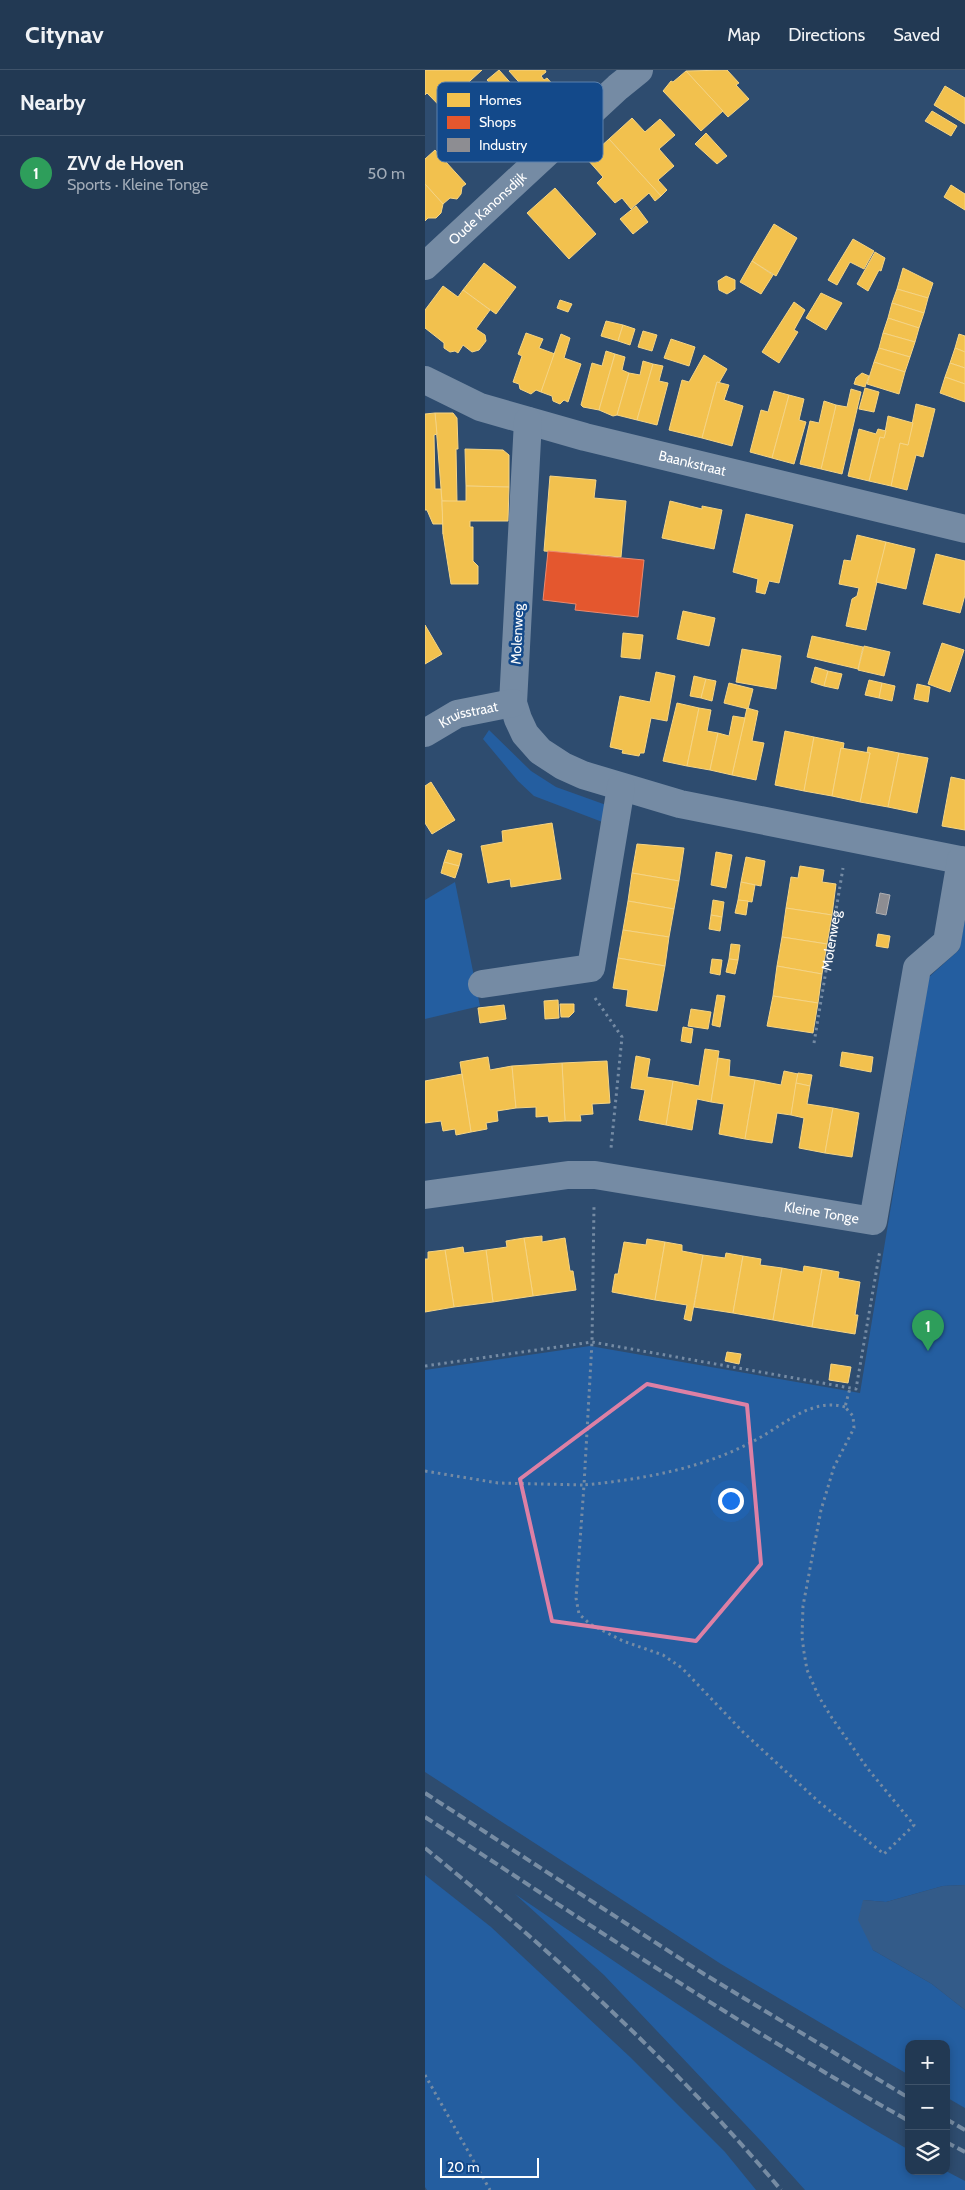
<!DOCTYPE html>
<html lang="en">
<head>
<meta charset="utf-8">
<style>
  :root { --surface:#223953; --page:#2a405a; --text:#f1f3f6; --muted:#a2acb8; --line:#3f536a; --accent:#b6c0cd }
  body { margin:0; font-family:Cabin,sans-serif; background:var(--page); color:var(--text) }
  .controls { position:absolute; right:15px; bottom:15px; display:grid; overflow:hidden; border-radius:10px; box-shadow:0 2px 8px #0003 }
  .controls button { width:45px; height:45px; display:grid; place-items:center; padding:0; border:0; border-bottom:1px solid var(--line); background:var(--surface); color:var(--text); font:25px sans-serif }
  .scale { position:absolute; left:15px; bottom:12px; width:99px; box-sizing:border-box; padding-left:5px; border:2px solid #fff; border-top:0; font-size:14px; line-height:18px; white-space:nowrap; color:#fff; -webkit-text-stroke:4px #13498a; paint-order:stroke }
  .you { position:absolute; left:305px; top:1430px; width:18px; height:18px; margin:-12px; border:4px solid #fff; border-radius:50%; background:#1a73e8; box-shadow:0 0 0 8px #1a73e833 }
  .badge { display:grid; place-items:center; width:32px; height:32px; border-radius:50%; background:var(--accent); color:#fff; font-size:16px; font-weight:700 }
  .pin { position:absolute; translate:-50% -41px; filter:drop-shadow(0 1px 2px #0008) }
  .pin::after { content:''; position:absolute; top:26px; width:18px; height:15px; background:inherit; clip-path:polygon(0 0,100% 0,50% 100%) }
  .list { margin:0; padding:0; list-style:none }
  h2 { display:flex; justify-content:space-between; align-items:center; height:65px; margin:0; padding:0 20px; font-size:21px }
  h2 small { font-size:16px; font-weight:400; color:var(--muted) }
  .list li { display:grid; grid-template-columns:32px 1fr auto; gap:15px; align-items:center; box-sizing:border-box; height:75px; padding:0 20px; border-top:1px solid var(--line) }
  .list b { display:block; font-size:19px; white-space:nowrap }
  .list p { margin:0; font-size:16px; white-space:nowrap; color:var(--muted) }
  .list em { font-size:16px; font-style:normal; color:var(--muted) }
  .icon { flex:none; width:28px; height:28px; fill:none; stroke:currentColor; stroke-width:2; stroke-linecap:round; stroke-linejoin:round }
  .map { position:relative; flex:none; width:540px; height:2120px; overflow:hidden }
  header { display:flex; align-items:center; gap:30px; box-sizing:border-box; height:70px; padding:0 25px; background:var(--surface); border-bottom:1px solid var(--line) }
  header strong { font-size:24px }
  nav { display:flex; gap:28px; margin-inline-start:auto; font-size:18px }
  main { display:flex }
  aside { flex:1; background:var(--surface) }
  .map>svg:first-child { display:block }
  .green { fill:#245ea0 }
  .water { fill:#335b89 }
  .homes { fill:#f2c14e; stroke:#f6d483 }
  .shops { fill:#e4572e; stroke:#ec896d }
  .industry { fill:#8d8d92; stroke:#afafb3 }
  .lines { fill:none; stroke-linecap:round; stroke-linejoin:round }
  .path { stroke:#758ba4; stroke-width:3; stroke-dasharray:2.5 4; stroke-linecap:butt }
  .minor { stroke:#758ba4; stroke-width:28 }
  .rail { stroke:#778ca3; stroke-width:4; stroke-dasharray:9 4; stroke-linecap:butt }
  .marked { fill:none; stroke:#dd80a5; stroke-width:4; stroke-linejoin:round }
  .labels { text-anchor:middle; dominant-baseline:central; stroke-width:5; stroke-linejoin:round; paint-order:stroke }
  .street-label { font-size:14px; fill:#fff; stroke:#13498a }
  .key { fill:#13498a; stroke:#5a80ad; stroke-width:1 }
  .key-label { font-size:14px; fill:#fff }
</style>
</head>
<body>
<header>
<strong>Citynav</strong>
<nav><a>Map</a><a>Directions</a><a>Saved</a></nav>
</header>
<main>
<aside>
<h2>Nearby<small></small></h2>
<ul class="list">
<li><span class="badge" style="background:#2e9e5b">1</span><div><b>ZVV de Hoven</b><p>Sports · Kleine Tonge</p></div><em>50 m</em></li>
</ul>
</aside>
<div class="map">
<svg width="540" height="2120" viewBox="0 0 540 2120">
  <rect width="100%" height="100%" fill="#2e4c6f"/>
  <!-- green -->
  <g class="green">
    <polygon points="64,660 106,701 131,717 184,736 180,753 109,726 93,711 58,669"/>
    <polygon points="30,812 55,936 0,949 0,830"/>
    <polygon points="540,849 540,1815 518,1816 461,1832 438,1830 448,1880 507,1914 540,1940 540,2038 521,2027 521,1974 484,1974 484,2005 296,1894 0,1702 0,1300 165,1276 435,1323 504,907 534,880"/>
    <polygon points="0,1805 66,1857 205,1987 300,2082 331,2120 2,2120 0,2117"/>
    <path d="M 90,1824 C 219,1911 348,2002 484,2080 L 484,2101 L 521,2101 L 540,2111 L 540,2120 L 380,2120 L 336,2071 L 179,1905 Z"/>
  </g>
  <!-- water -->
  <polygon class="water" points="540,1815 540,1940 507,1914 448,1880 433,1850 438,1830 461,1832 518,1816"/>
  <!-- homes -->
  <g class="homes">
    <polygon points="0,0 57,0 34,21 54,43 37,59 2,23 0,25"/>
    <polygon points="74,0 91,19 80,30 62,10"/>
    <polygon points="86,0 120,0 121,2 116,6 119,10 122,8 138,26 105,57 88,39 107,21 104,17 101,20 84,1"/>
    <polygon points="302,0 314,13 311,15 324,29 303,47 261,1"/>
    <polygon points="261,1 298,41 276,61 238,21 246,11 248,12"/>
    <polygon points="520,16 540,28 540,54 509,35"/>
    <polygon points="507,41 532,56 526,66 500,51"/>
    <polygon points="207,48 220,62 235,49 250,65 234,79 249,96 233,110 242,120 236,126 184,69"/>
    <polygon points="281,63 302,86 292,94 270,74"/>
    <polygon points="184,69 236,126 230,131 224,123 206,139 197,128 190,133 172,113 178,107 162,89"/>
    <polygon points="10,80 41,114 37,117 36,124 32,129 25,128 18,134 0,114 0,89"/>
    <polygon points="0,114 18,134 16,143 11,148 3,148 0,151"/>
    <polygon points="526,115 540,124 540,140 519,127"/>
    <polygon points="130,118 171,164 144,189 102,143"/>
    <polygon points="211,136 223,152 208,164 195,149"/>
    <polygon points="349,154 372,168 351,206 327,191"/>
    <polygon points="428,169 449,181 439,199 425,192 412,215 403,210"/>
    <polygon points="450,182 460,188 456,201 454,200 443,221 432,214"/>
    <polygon points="327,191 348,205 336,224 315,212"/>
    <polygon points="59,193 91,217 71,244 38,220"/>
    <polygon points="478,198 508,213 503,228 472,219"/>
    <polygon points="301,206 310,210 310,219 302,224 294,220 293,211"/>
    <polygon points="18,216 33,227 38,220 65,240 51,259 60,265 61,271 54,280 47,282 38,275 33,283 30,281 25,282 19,278 19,273 0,258 0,240"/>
    <polygon points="472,219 503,228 499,243 467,233"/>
    <polygon points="396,223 417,233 401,260 381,248"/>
    <polygon points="135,230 147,234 143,242 132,238"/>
    <polygon points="369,232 380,240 369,260 373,262 354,293 337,282"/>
    <polygon points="467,233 499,243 494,258 463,248"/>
    <polygon points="463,248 494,258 490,272 458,263"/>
    <polygon points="181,251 198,255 193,271 176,266"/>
    <polygon points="198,255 210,259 205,275 193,271"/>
    <polygon points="218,261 232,265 227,281 213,277"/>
    <polygon points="101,263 118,269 114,278 130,284 116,322 111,320 106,324 95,319 94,314 88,312 97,286 93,284"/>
    <polygon points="458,263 490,272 485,287 454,278"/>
    <polygon points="136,264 145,268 139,288 156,294 143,332 139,330 135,334 128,331 127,326 116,322"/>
    <polygon points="534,264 540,266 540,282 530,278"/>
    <polygon points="246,269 270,277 264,296 239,288"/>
    <polygon points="454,278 485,287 480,302 449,292"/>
    <polygon points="530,278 540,282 540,298 525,293"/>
    <polygon points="181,281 190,284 174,340 158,337 156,335 167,293 177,296"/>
    <polygon points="190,284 200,287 197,300 204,303 192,345 188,346 174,340"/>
    <polygon points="279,285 302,299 294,313 292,312 277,368 244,360 257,310 264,312"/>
    <polygon points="218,291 228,294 212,350 192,345 204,303 215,305"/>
    <polygon points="449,292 480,302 474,324 442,314"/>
    <polygon points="525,293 540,298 540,314 520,307"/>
    <polygon points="228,294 238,296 234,311 243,313 232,355 212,350"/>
    <polygon points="437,303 444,306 440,317 429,314 431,308"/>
    <polygon points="520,307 540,314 540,332 515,323"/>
    <polygon points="292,312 304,315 299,330 318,336 307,376 277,368"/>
    <polygon points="440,318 454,322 449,342 434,339"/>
    <polygon points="426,319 436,322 417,404 396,399 411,335 422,337"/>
    <polygon points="349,321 364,325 347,388 325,382 336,340 343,342"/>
    <polygon points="364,325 379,329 374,350 381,352 369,394 347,388"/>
    <polygon points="399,331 411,335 396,399 375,394 385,351 394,353"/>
    <polygon points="491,334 510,339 498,387 491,385 482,420 466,416 475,373 483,375"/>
    <polygon points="10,343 28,343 32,348 33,379 31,379 32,432 17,431"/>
    <polygon points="10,343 12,364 9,365 10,419 16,419 19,464 18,464 18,454 8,454 2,440 0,440 0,344"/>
    <polygon points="463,346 488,353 483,375 475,373 466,416 444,411 455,367 459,368"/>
    <polygon points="434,359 451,364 453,359 461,361 459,368 455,367 444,411 423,406"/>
    <polygon points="40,379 78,380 84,385 84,417 41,416"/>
    <polygon points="125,406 171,410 169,428 201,431 196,487 119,481"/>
    <polygon points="41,416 84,417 83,451 45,451 45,457 48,457 48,491 53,496 53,514 26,514 18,464 17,431 41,431"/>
    <polygon points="245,431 277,439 277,436 297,440 289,479 237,468"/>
    <polygon points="321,444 368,455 354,513 344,511 340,524 331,522 333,509 308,502"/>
    <polygon points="432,465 461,472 441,560 421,556 427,529 432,526 434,518 414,514 419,490 426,491"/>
    <polygon points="461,472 490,479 481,519 451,512"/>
    <polygon points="511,484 540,491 540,525 535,543 498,534"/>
    <polygon points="258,541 290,548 284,576 252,569"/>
    <polygon points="0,555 17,584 0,594"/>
    <polygon points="198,563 218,565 215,589 196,587"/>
    <polygon points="387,566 438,577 433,599 382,587"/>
    <polygon points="517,573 539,580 525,622 503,614"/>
    <polygon points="439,576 465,582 459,606 433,600"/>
    <polygon points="317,579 356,586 351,619 311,612"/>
    <polygon points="390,597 403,601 399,616 386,612"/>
    <polygon points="403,601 417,604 413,619 399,616"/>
    <polygon points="231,602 250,606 242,651 226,648 219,683 215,683 214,686 197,683 198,680 185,677 195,626 225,632"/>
    <polygon points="269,606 281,609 276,628 265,626"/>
    <polygon points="281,609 291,611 287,631 276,628"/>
    <polygon points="444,610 457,613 454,628 440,625"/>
    <polygon points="304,613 328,619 323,639 299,633"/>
    <polygon points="457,613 470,616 467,631 454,628"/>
    <polygon points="492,614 505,617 503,632 489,629"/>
    <polygon points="252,633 274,638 262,696 238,691"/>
    <polygon points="274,638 286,640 282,661 293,663 285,700 262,696"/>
    <polygon points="322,638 333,641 327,671 339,673 331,710 307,705"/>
    <polygon points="308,646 320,648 307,705 285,700 293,663 304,666"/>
    <polygon points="360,661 389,667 379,721 350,715"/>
    <polygon points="389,667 419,673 418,679 416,678 407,726 379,721"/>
    <polygon points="443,677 474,683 463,737 435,732 445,683 442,683"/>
    <polygon points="416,678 445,683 435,732 407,726"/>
    <polygon points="474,683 503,688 492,743 463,737"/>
    <polygon points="526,707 540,710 540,760 517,756"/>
    <polygon points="6,712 30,750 7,764 0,753 0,716"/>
    <polygon points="127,753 136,809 86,817 85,809 63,813 56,776 78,772 77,761"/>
    <polygon points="212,774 259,778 254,811 207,803"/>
    <polygon points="23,780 37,784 34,796 19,792"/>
    <polygon points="291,782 307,785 301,818 286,815"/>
    <polygon points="321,787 340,791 336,816 316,812"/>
    <polygon points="19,792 34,796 30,808 16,803"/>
    <polygon points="375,796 399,800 397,812 411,814 407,845 361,838 366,807 373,808"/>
    <polygon points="207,803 254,811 249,839 203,831"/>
    <polygon points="316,812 330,815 327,832 313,830"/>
    <polygon points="288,830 299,832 297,847 286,845"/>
    <polygon points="313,830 323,831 321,845 310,843"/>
    <polygon points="203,831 249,839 244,867 198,860"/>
    <polygon points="361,838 407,845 402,874 357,867"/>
    <polygon points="286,845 297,847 295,861 284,859"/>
    <polygon points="198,860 244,867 240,896 193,888"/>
    <polygon points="453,864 465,866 463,878 451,876"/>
    <polygon points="357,867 402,874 397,904 352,896"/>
    <polygon points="306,874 315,875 313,890 304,889"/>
    <polygon points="193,888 240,896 232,941 201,936 203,920 188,918"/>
    <polygon points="287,889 297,890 295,905 285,903"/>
    <polygon points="304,889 313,890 310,904 301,902"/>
    <polygon points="352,896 397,904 393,933 348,926"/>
    <polygon points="292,925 300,926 295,957 287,955"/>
    <polygon points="348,926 393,933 388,963 342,956"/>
    <polygon points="133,930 134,948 120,949 119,931"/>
    <polygon points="135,934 149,934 149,942 144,947 136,947"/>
    <polygon points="79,935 81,949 55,953 53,938"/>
    <polygon points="266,939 286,942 283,959 263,956"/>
    <polygon points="258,957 268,959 266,973 256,971"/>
    <polygon points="280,979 294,981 286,1032 272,1029 267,1060 241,1055 248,1011 274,1016"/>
    <polygon points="417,982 448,987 446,1002 415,996"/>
    <polygon points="211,986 225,989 222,1007 248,1011 241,1055 214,1050 220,1020 206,1018"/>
    <polygon points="63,987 65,1000 87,996 91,1038 72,1041 73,1051 61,1053 62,1059 46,1062 35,992"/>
    <polygon points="293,988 305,990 304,1006 330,1010 320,1069 294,1064 299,1034 286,1032"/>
    <polygon points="182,991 185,1033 167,1034 168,1044 155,1045 156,1051 140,1051 137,993"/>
    <polygon points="137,993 140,1051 124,1052 123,1046 111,1047 111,1037 91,1038 87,996"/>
    <polygon points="359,1001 373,1004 366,1045 352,1043 347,1073 320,1069 330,1010 356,1015"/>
    <polygon points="373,1003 387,1005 385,1016 371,1013"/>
    <polygon points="37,1004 46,1062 31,1065 30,1059 18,1061 16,1051 0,1053 0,1011"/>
    <polygon points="371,1013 385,1016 382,1034 408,1038 400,1083 374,1078 379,1048 366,1045"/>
    <polygon points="408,1038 434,1043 427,1087 400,1083"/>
    <polygon points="117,1166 117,1172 140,1168 145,1201 148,1201 151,1220 108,1226 99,1168"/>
    <polygon points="99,1168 108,1226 68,1232 61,1180 82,1177 81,1171"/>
    <polygon points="222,1169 240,1172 230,1230 187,1222 190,1204 193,1204 199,1172 221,1175"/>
    <polygon points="240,1172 257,1175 257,1181 278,1185 266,1251 259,1249 262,1235 230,1230"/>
    <polygon points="38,1177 39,1183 61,1180 68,1232 29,1237 20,1180"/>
    <polygon points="20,1180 29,1237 0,1242 0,1189 3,1189 3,1182"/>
    <polygon points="301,1183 318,1186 308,1243 269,1237 278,1185 300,1188"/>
    <polygon points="318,1186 336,1189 335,1195 357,1198 348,1250 308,1243"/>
    <polygon points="379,1196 397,1199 387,1257 348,1250 357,1198 378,1202"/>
    <polygon points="397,1199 414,1202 413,1208 435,1212 430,1245 433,1245 430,1264 387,1257"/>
    <polygon points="302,1282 316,1284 314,1294 300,1291"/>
    <polygon points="406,1294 426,1297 423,1313 404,1310"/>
  </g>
  <!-- shops -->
  <polygon class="shops" points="123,481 219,490 213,547 150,540 151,534 118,530"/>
  <!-- industry -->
  <polygon class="industry" points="455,823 465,825 461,845 451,843"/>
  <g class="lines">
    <!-- path -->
    <g class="path">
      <polyline points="170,928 197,967 186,1078"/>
      <path id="s1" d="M 389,973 L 418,798"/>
      <polyline points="0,1296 167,1272 431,1319 455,1180"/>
      <path d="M 420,1337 C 388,1328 362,1352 336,1367 C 282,1398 220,1409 159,1415 L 151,1528 L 154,1544 L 165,1554 L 198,1571 L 238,1585 L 257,1598 L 318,1662 L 394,1732 L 459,1784 L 489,1755 L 443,1699 L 407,1648 L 394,1627 L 382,1600 L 379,1582 L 377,1567 L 378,1536 L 396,1440 L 409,1397 L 429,1358 L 428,1346 L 420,1337 L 425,1318"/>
      <polyline points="0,1401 73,1413 159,1415 167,1272 169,1136"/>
      <polyline points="0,2005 65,2120"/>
    </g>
    <!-- minor -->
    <g class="minor">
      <path id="s2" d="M 0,196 L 193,17 L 214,0"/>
      <path id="s3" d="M 0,310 L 55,337 L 160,367 L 540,459"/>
      <polyline points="103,351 88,633 93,649 100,664 115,681 138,696 158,705 255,734 540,791"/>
      <path id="s4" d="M 0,663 L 32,644 L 88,633"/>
      <polyline points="57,914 166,898 196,717"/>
      <path id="s5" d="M 0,1125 L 143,1105 L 170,1105 L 448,1151 L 492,898 L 522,872 L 536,790"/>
    </g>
    <!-- rail -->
    <g class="rail">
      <polyline points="0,1723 279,1904 484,2028"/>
      <path d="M 0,1747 C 159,1851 318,1958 484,2051"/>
      <path d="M 0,1778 C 128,1882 250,1994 356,2120"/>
      <polyline points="521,2049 540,2060"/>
      <polyline points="521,2072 540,2082"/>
    </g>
  </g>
  <!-- marked area -->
  <path class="marked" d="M 222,1314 L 322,1335 L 336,1494 L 271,1571 L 127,1551 L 95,1409 Z"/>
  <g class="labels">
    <!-- street labels -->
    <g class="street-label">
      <text stroke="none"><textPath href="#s2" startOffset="85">Oude Kanonsdijk</textPath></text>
      <text stroke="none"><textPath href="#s3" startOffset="281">Baankstraat</textPath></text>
      <text transform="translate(92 564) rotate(-87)">Molenweg</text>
      <text stroke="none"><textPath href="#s4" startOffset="48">Kruisstraat</textPath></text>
      <text stroke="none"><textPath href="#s1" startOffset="104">Molenweg</textPath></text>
      <text stroke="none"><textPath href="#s5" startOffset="401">Kleine Tonge</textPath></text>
    </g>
  </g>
  <!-- legend -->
  <rect x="12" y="12" width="166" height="80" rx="8" class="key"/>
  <rect x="22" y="23" width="23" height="14" fill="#f2c14e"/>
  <rect x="22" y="46" width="23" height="13" fill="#e4572e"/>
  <rect x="22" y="68" width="23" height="14" fill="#8d8d92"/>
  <g class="key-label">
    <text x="54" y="35">Homes</text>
    <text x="54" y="57">Shops</text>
    <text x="54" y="80">Industry</text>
  </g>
</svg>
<div class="controls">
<button>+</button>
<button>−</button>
<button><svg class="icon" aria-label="layers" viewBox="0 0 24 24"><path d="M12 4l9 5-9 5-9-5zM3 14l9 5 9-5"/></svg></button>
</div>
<div class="scale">20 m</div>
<div class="you"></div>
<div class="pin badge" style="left:503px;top:1281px;background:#2e9e5b">1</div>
</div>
</main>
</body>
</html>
